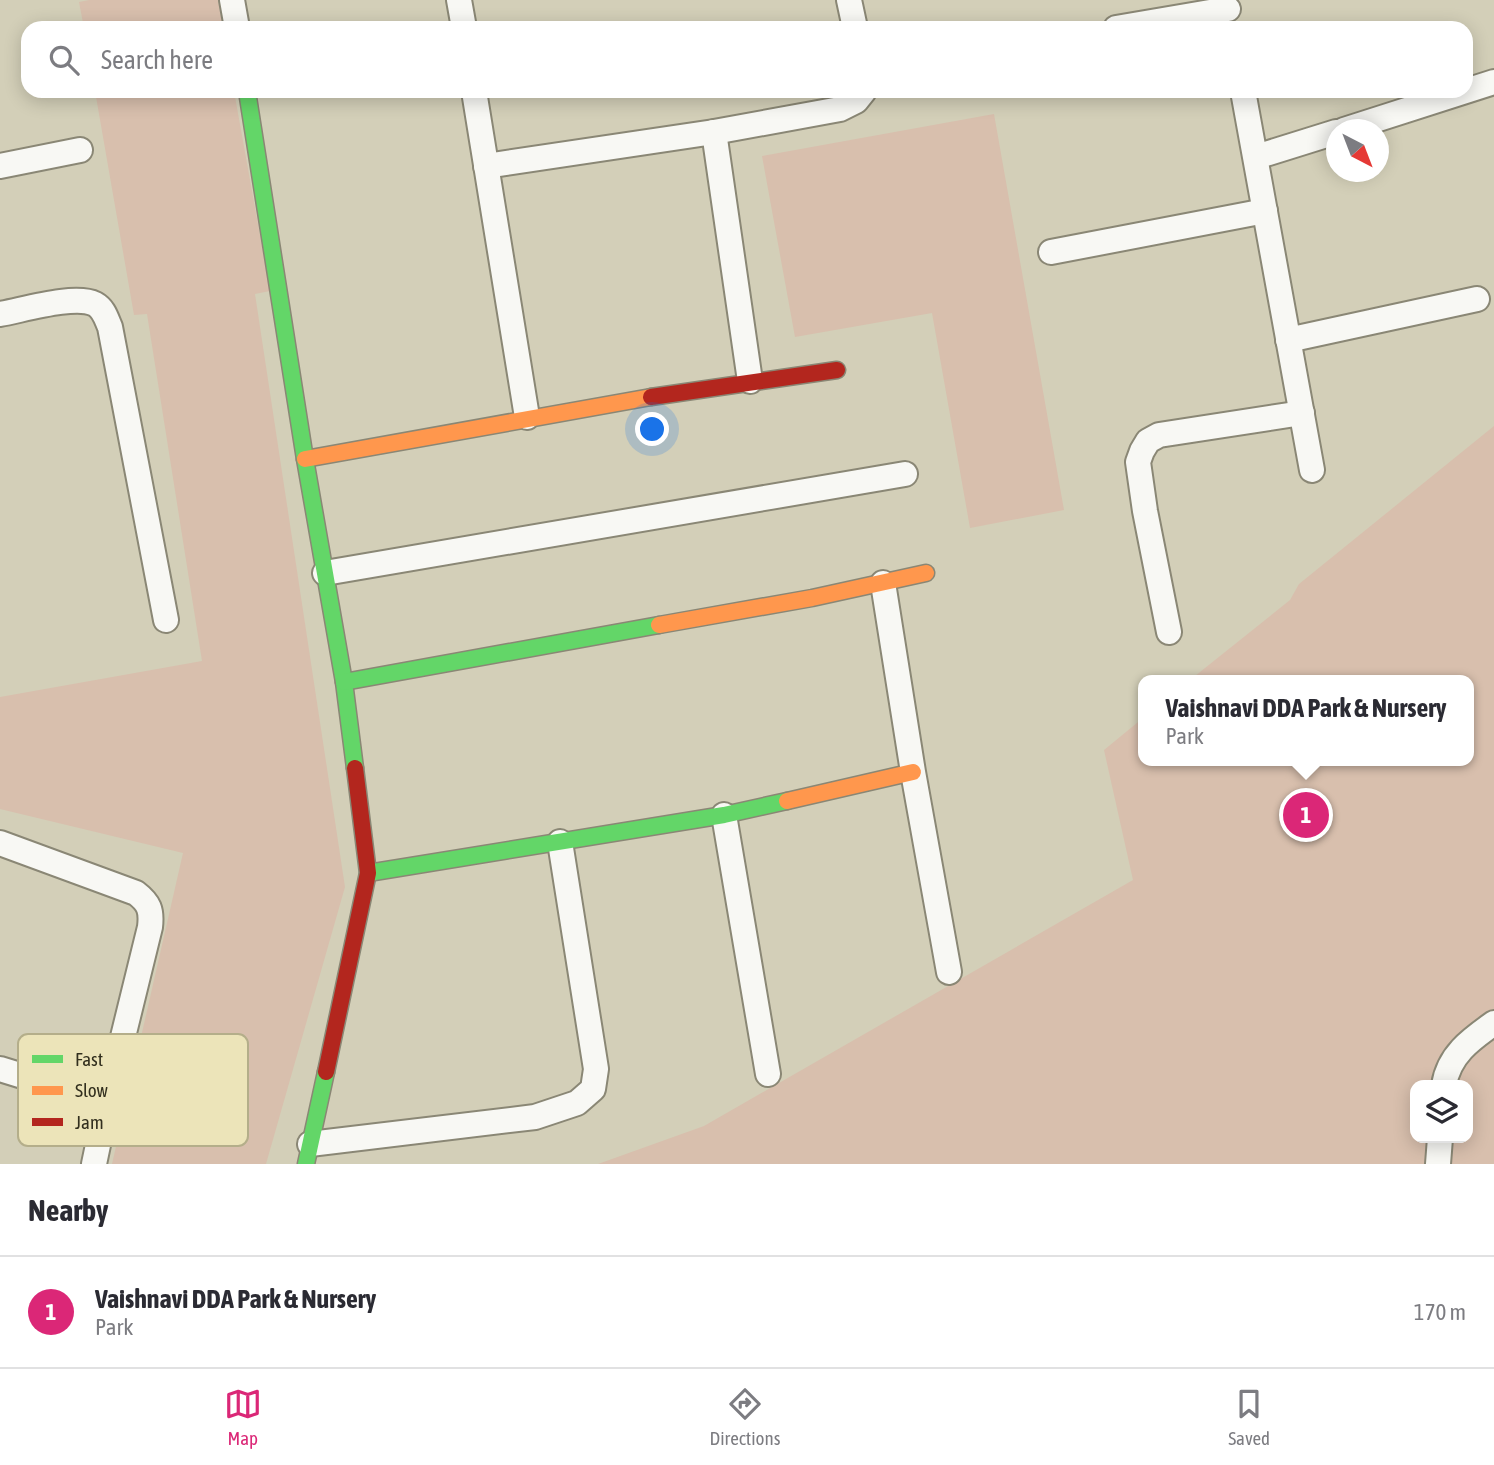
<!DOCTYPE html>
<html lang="en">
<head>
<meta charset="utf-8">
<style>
  :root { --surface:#fff; --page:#f2f2f3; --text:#2b2b33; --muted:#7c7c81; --line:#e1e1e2; --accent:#db2777 }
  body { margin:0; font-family:"Asap Condensed",sans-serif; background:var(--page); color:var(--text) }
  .controls { position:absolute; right:21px; bottom:21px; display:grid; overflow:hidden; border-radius:14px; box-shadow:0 4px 18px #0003 }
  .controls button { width:63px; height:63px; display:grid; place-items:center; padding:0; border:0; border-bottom:2px solid var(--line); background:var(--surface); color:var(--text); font:35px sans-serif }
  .compass { position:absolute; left:1326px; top:119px; width:63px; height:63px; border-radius:50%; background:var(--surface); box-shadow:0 4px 18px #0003; rotate:138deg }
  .you { position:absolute; left:653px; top:430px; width:24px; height:24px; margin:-18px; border:5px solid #fff; border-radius:50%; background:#1a73e8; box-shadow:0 0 0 10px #1a73e833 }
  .badge { display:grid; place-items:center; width:46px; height:46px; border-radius:50%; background:var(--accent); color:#fff; font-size:23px; font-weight:700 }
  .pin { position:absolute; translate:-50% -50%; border:4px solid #fff; box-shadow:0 2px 7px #0006 }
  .popup { position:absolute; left:1138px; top:675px; width:336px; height:91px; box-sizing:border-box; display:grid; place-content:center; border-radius:14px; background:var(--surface); filter:drop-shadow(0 2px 5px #0005); font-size:23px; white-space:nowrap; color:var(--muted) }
  .popup b { font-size:26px; color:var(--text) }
  .popup::after { content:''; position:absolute; left:50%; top:100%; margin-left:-14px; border:14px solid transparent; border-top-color:var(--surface) }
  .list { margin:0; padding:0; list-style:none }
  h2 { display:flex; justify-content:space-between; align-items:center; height:91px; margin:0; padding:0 28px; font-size:30px }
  h2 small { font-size:23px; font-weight:400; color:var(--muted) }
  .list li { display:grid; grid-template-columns:46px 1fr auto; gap:21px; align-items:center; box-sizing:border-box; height:112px; padding:0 28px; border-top:2px solid var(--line) }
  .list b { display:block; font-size:26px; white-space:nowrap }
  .list p { margin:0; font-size:23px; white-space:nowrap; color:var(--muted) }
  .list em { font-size:23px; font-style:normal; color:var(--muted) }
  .icon { flex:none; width:38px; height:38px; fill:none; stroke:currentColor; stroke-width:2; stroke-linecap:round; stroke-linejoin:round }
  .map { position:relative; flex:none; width:1494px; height:1164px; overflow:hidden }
  .search { position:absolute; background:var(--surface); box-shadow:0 4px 18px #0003; left:21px; right:21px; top:21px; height:77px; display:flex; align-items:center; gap:18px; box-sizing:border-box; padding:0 24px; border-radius:21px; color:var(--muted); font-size:26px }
  .sheet { height:203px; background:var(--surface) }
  nav { display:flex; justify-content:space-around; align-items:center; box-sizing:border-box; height:98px; border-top:2px solid var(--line); background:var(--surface); font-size:19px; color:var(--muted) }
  nav a { display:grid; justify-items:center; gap:4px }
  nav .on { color:var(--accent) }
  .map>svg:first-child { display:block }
  .green { fill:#d8bfad; fill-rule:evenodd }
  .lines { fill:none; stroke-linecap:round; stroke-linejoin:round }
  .street-casing { stroke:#8a8775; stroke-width:28 }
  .fast-casing { stroke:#8a8775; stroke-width:19 }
  .slow-casing { stroke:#8a8775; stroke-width:19 }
  .jam-casing { stroke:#8a8775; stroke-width:19 }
  .street { stroke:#f8f8f4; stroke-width:24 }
  .fast { stroke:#63d668; stroke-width:16 }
  .slow { stroke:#ff974d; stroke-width:16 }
  .jam { stroke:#b3261e; stroke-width:16 }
  .key { fill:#ece4b9; stroke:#b4ae8a; stroke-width:2 }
  .key-label { font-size:19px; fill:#322f1e }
</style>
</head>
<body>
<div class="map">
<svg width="1494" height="1164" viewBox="0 0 1494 1164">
  <rect width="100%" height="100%" fill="#d3cfb8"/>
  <!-- green -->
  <g class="green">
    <polygon points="89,0 218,0 223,28 84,28 79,2"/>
    <polygon points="95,91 234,91 270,291 255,294 345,887 266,1164 112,1164 183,853 0,809 0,697 202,661 147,314 134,315"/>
    <polygon points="994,114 1064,510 970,528 932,313 795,337 762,156"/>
    <path d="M 1494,426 L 1494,1164 L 598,1164 L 704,1126 L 1133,880 L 1104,750 L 1143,718 L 1143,761 L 1469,761 L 1469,680 L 1190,680 L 1290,600 L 1299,584 ZM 1415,1085 L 1468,1085 L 1468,1138 L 1415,1138 Z"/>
  </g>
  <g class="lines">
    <!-- street casing -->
    <g class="street-casing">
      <g id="street">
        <polyline points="232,0 237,28"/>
        <polyline points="459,0 464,28"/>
        <polyline points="849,0 855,28"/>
        <polyline points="1116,28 1228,9"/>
        <polyline points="474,91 527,417"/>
        <polyline points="1243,91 1312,470"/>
        <polyline points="1344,130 1494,82"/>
        <polyline points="714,132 750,381"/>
        <polyline points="1256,157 1336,132"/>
        <polyline points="0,166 80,150"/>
        <polyline points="486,166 714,132 840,109 856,101 864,91"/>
        <polyline points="1051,252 1265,211"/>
        <path d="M 0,314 C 23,310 75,294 95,304 C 104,309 106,318 110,327 L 166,620"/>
        <polyline points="1288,340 1477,299"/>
        <polyline points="325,573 905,474"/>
        <polyline points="883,583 913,772 949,972"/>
        <polyline points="1169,632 1145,511 1138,462 1142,451 1148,441 1159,435 1302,413"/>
        <polyline points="724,815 768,1074"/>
        <path d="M 0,843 L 136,893 C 149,903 152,910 150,927 L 107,1102 L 94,1164"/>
        <polyline points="0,1069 107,1102"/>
        <path d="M 1444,1085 C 1449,1055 1470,1040 1494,1023"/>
        <polyline points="310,1144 535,1117 577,1103 593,1089 596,1069 560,842"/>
        <polyline points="1438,1164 1440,1138"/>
      </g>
    </g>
    <!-- fast casing -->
    <g class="fast-casing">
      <g id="fast">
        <polyline points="247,91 305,459 344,682 355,768"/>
        <polyline points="344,682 659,625"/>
        <polyline points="368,873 724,815 787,801"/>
        <polyline points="306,1164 326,1072"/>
      </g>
    </g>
    <!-- slow casing -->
    <g class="slow-casing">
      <g id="slow">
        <polyline points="305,459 651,397"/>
        <polyline points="659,625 812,598 926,573"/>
        <polyline points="787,801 913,772"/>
      </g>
    </g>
    <!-- jam casing -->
    <g class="jam-casing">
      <g id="jam">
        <polyline points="651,397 837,370"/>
        <polyline points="326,1072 368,873 355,768"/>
      </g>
    </g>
    <!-- street -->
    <use href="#street" class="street"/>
    <!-- fast -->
    <use href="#fast" class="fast"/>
    <!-- slow -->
    <use href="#slow" class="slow"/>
    <!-- jam -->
    <use href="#jam" class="jam"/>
  </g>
  <!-- legend -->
  <rect x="18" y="1034" width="230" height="112" rx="10" class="key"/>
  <rect x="32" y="1055" width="31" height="8" fill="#63d668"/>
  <rect x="32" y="1086" width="31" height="9" fill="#ff974d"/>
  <rect x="32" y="1118" width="31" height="8" fill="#b3261e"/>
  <g class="key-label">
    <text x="75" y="1066">Fast</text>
    <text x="75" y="1097">Slow</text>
    <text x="75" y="1129">Jam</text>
  </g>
</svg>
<div class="controls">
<button><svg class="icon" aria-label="layers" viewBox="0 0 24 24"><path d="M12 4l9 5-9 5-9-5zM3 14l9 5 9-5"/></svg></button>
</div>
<svg class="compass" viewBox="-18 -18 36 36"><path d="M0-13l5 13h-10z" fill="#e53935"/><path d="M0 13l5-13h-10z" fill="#7c7c81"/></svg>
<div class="you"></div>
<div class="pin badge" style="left:1306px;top:815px">1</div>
<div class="popup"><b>Vaishnavi DDA Park &amp; Nursery</b>Park</div>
<div class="search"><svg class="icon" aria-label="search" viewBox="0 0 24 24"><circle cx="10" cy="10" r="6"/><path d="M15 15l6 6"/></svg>Search here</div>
</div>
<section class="sheet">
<h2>Nearby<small></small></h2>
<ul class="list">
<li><span class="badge">1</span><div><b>Vaishnavi DDA Park &amp; Nursery</b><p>Park</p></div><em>170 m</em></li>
</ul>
</section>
<nav>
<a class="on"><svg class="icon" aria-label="map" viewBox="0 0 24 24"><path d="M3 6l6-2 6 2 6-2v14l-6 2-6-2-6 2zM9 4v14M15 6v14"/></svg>Map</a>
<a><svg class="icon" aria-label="directions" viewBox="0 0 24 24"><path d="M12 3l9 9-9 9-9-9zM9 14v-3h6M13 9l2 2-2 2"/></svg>Directions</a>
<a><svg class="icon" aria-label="saved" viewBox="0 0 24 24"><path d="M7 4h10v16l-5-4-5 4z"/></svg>Saved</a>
</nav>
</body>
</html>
